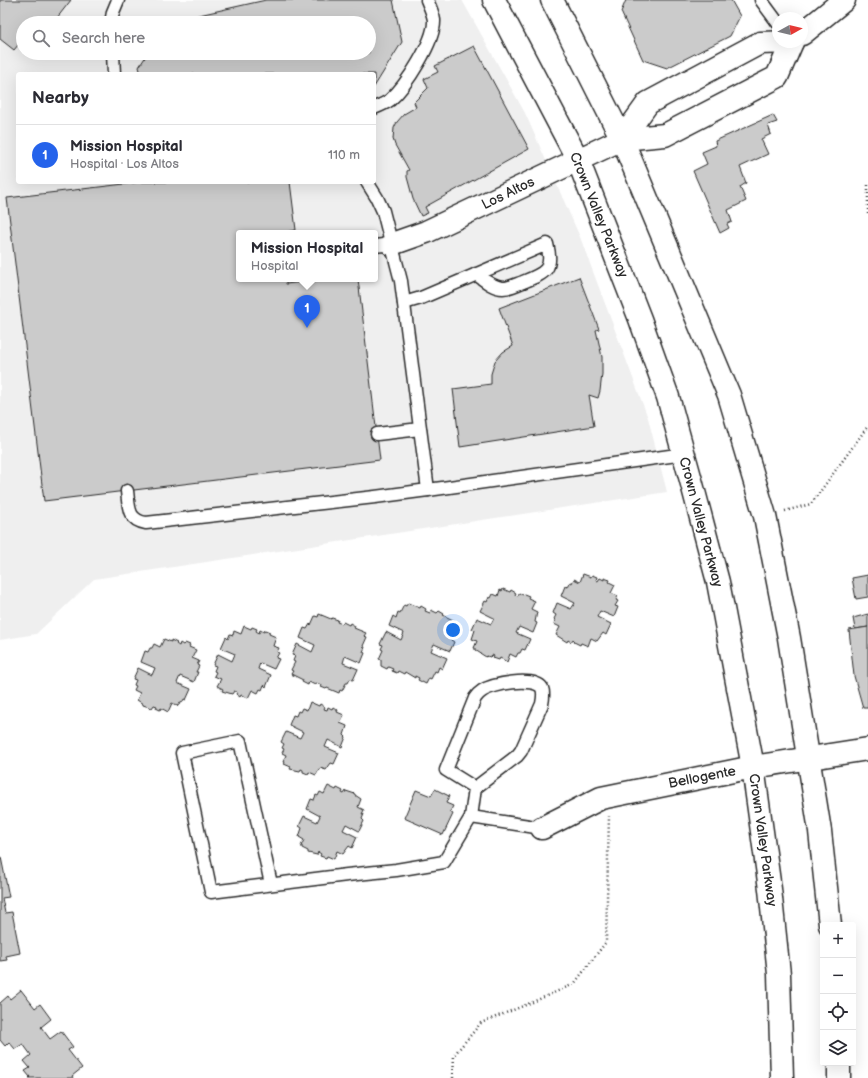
<!DOCTYPE html>
<html lang="en">
<head>
<meta charset="utf-8">
<style>
  :root { --surface:#fff; --page:#f7f7f7; --text:#2b2b33; --muted:#7c7c81; --line:#e1e1e2; --accent:#2563eb }
  body { margin:0; font-family:"Balsamiq Sans",sans-serif; background:var(--page); color:var(--text) }
  .controls { position:absolute; right:12px; bottom:12px; display:grid; overflow:hidden; border-radius:4px; box-shadow:0 4px 16px #0002 }
  .controls button { width:36px; height:36px; display:grid; place-items:center; padding:0; border:0; border-bottom:1px solid var(--line); background:var(--surface); color:var(--text); font:20px sans-serif }
  .compass { position:absolute; left:772px; top:12px; width:36px; height:36px; border-radius:50%; background:var(--surface); box-shadow:0 4px 16px #0002; rotate:82deg }
  .you { position:absolute; left:453px; top:630px; width:14px; height:14px; margin:-10px; border:3px solid #fff; border-radius:50%; background:#1a73e8; box-shadow:0 0 0 6px #1a73e833 }
  .badge { display:grid; place-items:center; width:26px; height:26px; border-radius:50%; background:var(--accent); color:#fff; font-size:13px; font-weight:700 }
  .pin { position:absolute; translate:-50% -33px; filter:drop-shadow(0 1px 2px #0008) }
  .pin::after { content:''; position:absolute; top:21px; width:14px; height:12px; background:inherit; clip-path:polygon(0 0,100% 0,50% 100%) }
  .popup { position:absolute; left:236px; top:230px; width:142px; height:52px; box-sizing:border-box; display:grid; place-content:center; border-radius:4px; background:var(--surface); filter:drop-shadow(0 1px 3px #0005); font-size:13px; white-space:nowrap; color:var(--muted) }
  .popup b { font-size:15px; color:var(--text) }
  .popup::after { content:''; position:absolute; left:50%; top:100%; margin-left:-8px; border:8px solid transparent; border-top-color:var(--surface) }
  .list { margin:0; padding:0; list-style:none }
  h2 { display:flex; justify-content:space-between; align-items:center; height:52px; margin:0; padding:0 16px; font-size:17px }
  h2 small { font-size:13px; font-weight:400; color:var(--muted) }
  .list li { display:grid; grid-template-columns:26px 1fr auto; gap:12px; align-items:center; box-sizing:border-box; height:60px; padding:0 16px; border-top:1px solid var(--line) }
  .list b { display:block; font-size:15px; white-space:nowrap }
  .list p { margin:0; font-size:13px; white-space:nowrap; color:var(--muted) }
  .list em { font-size:13px; font-style:normal; color:var(--muted) }
  .icon { flex:none; width:22px; height:22px; fill:none; stroke:currentColor; stroke-width:2; stroke-linecap:round; stroke-linejoin:round }
  .map { position:relative; flex:none; width:868px; height:1078px; overflow:hidden }
  .search { position:absolute; background:var(--surface); box-shadow:0 4px 16px #0002; left:16px; top:16px; width:360px; height:44px; display:flex; align-items:center; gap:10px; box-sizing:border-box; padding:0 14px; border-radius:22px; color:var(--muted); font-size:15px }
  .panel { position:absolute; background:var(--surface); box-shadow:0 4px 16px #0002; left:16px; top:72px; width:360px; height:112px; border-radius:4px }
  .map>svg:first-child { display:block }
  .built { fill:#efefef; fill-rule:evenodd }
  .building { fill:#cbcbcb; stroke:#2b2b2b }
  .lines { fill:none; stroke-linecap:round; stroke-linejoin:round }
  .service-casing { stroke:#2b2b2b; stroke-width:15 }
  .minor-casing { stroke:#2b2b2b; stroke-width:25 }
  .tertiary-casing { stroke:#2b2b2b; stroke-width:25 }
  .primary-casing { stroke:#2b2b2b; stroke-width:25 }
  .path { stroke:#2b2b2b; stroke-width:2.5; stroke-dasharray:1 3; stroke-linecap:butt }
  .service { stroke:#fff; stroke-width:12 }
  .minor { stroke:#fff; stroke-width:22 }
  .tertiary { stroke:#fff; stroke-width:22 }
  .primary { stroke:#fff; stroke-width:22 }
  .labels { text-anchor:middle; dominant-baseline:central; stroke-width:3.5; stroke-linejoin:round; paint-order:stroke }
  .street-label { font-size:14px; fill:#2b2b2b; stroke:#fff }
</style>
</head>
<body>
<div class="map">
<svg width="868" height="1078" viewBox="0 0 868 1078">
  <rect width="100%" height="100%" fill="#fff"/>
  <filter id="ink" filterUnits="userSpaceOnUse"><feTurbulence type="fractalNoise" baseFrequency=".025" numOctaves="2"/><feDisplacementMap in="SourceGraphic" scale="8" xChannelSelector="R" yChannelSelector="G"/><feConvolveMatrix kernelMatrix="1 2 1 2 8 2 1 2 1" color-interpolation-filters="sRGB"/></filter>
  <g filter="url(#ink)">
    <!-- built -->
    <path class="built" d="M 0,0 L 462,0 L 525,113 L 580,237 L 648,418 L 667,492 L 94,579 L 36,634 L 0,640 ZM 23,23 L 369,23 L 369,53 L 23,53 ZM 18,74 L 374,74 L 374,182 L 18,182 ZM 239,233 L 375,233 L 375,279 L 239,279 Z"/>
    <!-- building -->
    <g class="building">
      <polygon points="0,0 71,0 53,23 23,23 23,39 14,50 0,39"/>
      <polygon points="266,0 393,0 402,42 374,87 374,74 141,74 139,67 148,53 369,53 369,23 167,23 168,22"/>
      <polygon points="626,0 731,0 740,16 730,36 667,68 643,60 621,12"/>
      <polygon points="474,46 529,149 425,207 428,213 421,216 413,199 407,177 407,171 409,170 395,145 393,139 394,128 397,122 404,114 416,107 414,102 428,88 424,79 438,72 435,66"/>
      <polygon points="773,115 777,122 768,125 771,134 761,139 768,154 740,167 746,183 740,187 746,201 728,210 732,222 727,224 729,228 720,233 693,171 707,164 702,152 716,146 715,141"/>
      <polygon points="141,182 290,182 296,230 280,233 239,233 239,279 286,279 286,284 324,279 358,279 380,460 44,501 7,198"/>
      <polygon points="579,277 599,329 596,330 602,357 602,374 600,391 598,398 589,395 594,426 460,447 453,389 491,384 491,374 495,361 503,352 513,346 499,308"/>
      <polygon points="583,574 591,577 592,575 597,577 596,580 598,581 600,578 604,580 604,578 610,580 609,582 615,585 611,593 618,596 616,600 618,601 615,606 618,607 614,617 600,611 597,617 611,624 606,635 603,633 597,641 591,638 588,646 581,643 580,645 574,642 575,641 573,639 571,642 568,640 567,642 556,635 560,627 554,624 555,620 554,619 556,615 553,613 557,603 571,609 575,603 561,596 565,586 568,587 570,582 572,583 574,579 580,582"/>
      <polygon points="868,575 868,597 856,599 852,578"/>
      <polygon points="503,589 510,592 511,590 516,593 515,595 518,596 519,593 523,595 524,594 529,596 528,598 535,601 531,609 537,612 535,622 537,623 533,633 519,627 516,633 530,639 525,650 522,649 520,653 518,653 516,657 510,654 507,662 500,658 499,660 493,658 494,656 492,655 490,657 487,656 486,657 475,650 475,648 474,648 477,641 472,639 475,630 472,629 477,618 491,624 494,618 480,611 485,601 487,602 489,597 491,598 493,594 498,596 500,590 502,591"/>
      <polygon points="408,603 420,608 421,606 426,609 425,611 430,613 431,610 437,613 439,611 444,614 443,615 455,621 454,625 456,626 452,634 454,635 451,640 454,642 450,651 434,644 431,651 447,658 442,669 439,667 437,672 435,671 431,679 429,678 426,684 418,680 419,678 415,676 415,678 405,672 404,674 398,671 397,673 392,671 393,669 388,667 387,669 381,666 381,660 379,659 383,650 381,649 383,645 380,644 386,632 401,640 404,633 389,626 393,616 396,618 398,612 400,613 404,605 406,606"/>
      <polygon points="319,614 331,619 332,618 338,620 337,622 342,624 343,622 349,625 350,623 355,626 354,628 366,633 364,636 367,637 363,646 365,647 363,652 365,653 361,663 345,656 343,663 358,669 353,680 350,679 348,683 346,683 342,691 340,690 339,693 327,688 326,689 321,687 322,685 316,683 315,685 309,682 308,685 302,682 303,680 291,674 293,671 291,670 295,662 293,661 295,656 292,655 297,644 312,652 315,645 300,638 304,628 307,629 310,624 311,625 315,616 318,617"/>
      <polygon points="868,614 868,627 855,629 853,618"/>
      <polygon points="244,626 251,629 252,627 257,629 256,631 259,633 260,630 264,632 265,630 270,632 269,634 276,637 273,646 279,648 277,652 279,653 276,658 279,659 274,669 260,663 258,669 271,675 266,687 264,685 262,690 260,689 258,693 252,690 248,698 241,695 240,697 236,694 237,692 234,691 232,694 222,691 223,689 217,686 221,679 214,676 216,672 214,671 216,666 213,665 218,654 232,661 235,654 221,648 226,637 228,639 230,634 233,635 234,631 241,634"/>
      <polygon points="868,627 868,708 863,708 854,676 849,630"/>
      <polygon points="164,639 171,642 171,640 177,643 176,644 179,646 180,643 183,645 185,643 190,645 189,647 196,650 192,658 199,661 197,665 199,666 196,672 198,672 194,682 180,676 177,683 191,689 186,700 184,699 182,703 180,702 178,706 172,703 168,712 161,708 160,710 156,708 157,706 154,705 152,708 143,705 143,704 137,700 140,693 134,690 136,686 134,685 136,680 133,679 138,668 152,675 155,668 141,662 145,651 148,652 150,648 152,648 154,644 160,647"/>
      <polygon points="310,702 319,706 320,704 325,707 324,709 327,710 328,707 332,709 333,707 338,710 337,712 344,715 340,723 347,726 344,735 346,737 342,747 328,740 325,747 339,753 334,764 331,763 326,770 320,768 316,775 309,772 308,774 303,772 303,770 301,769 300,771 290,769 291,767 284,764 285,762 283,762 286,755 282,753 284,749 282,748 284,744 281,742 286,732 300,738 303,732 289,725 293,715 296,716 298,711 300,712 302,708 307,710"/>
      <polygon points="328,786 336,790 337,788 343,791 342,793 344,794 346,791 355,794 355,795 361,799 358,807 364,810 362,814 364,814 362,819 364,821 359,831 346,824 343,830 357,837 352,848 349,846 343,854 337,851 334,859 327,856 326,858 320,856 321,854 318,852 317,855 308,853 308,851 302,848 302,846 301,846 304,840 299,837 302,828 299,826 304,816 317,822 320,816 307,809 311,799 314,800 316,795 318,796 320,792 324,794"/>
      <polygon points="435,789 449,796 446,803 453,806 450,812 453,814 443,835 404,818 416,790 431,796"/>
      <polygon points="0,857 1,857 9,897 2,898 5,913 12,912 20,953 6,956 7,960 0,961"/>
      <polygon points="21,990 35,1008 40,1004 51,1019 41,1027 50,1039 61,1031 73,1047 68,1050 82,1068 72,1076 73,1078 29,1078 30,1077 25,1071 30,1068 24,1061 31,1055 23,1044 15,1049 9,1042 5,1046 0,1040 0,1003 8,996 10,999"/>
    </g>
    <g class="lines">
      <!-- service casing -->
      <g class="service-casing">
        <g id="service">
          <polyline points="761,0 778,23"/>
          <polyline points="111,23 113,12 118,0"/>
          <polyline points="113,53 114,74"/>
          <path d="M 374,108 C 379,106 386,103 390,100 C 406,86 435,41 434,20 C 433,13 430,7 427,0"/>
          <polyline points="375,246 392,244"/>
          <path d="M 404,303 L 421,298 L 547,244 C 554,270 545,273 523,282 C 517,284 510,288 503,288 C 493,288 484,280 476,274"/>
          <polyline points="377,434 420,429"/>
          <polyline points="428,490 684,454"/>
          <path d="M 127,491 C 129,506 127,520 146,523 L 375,497 L 428,490 L 401,281 L 383,211 L 377,198 L 367,182"/>
          <polyline points="471,817 542,828"/>
          <path d="M 271,884 L 240,741 L 182,753 L 211,892 L 347,875 L 396,870 L 444,862 L 471,817 L 475,788 L 446,770 L 475,698 C 477,695 479,693 482,691 C 492,684 534,676 542,688 C 544,693 543,699 542,704 L 521,751 L 517,756 L 475,788"/>
        </g>
      </g>
      <!-- minor casing -->
      <g class="minor-casing">
        <polyline id="minor" points="542,828 601,798 753,767 868,749"/>
      </g>
      <!-- tertiary casing -->
      <g class="tertiary-casing">
        <g id="tertiary">
          <polyline points="802,34 844,0"/>
          <polyline points="622,139 648,103 760,43 792,42"/>
          <polyline points="392,244 426,232 622,139 665,135 777,77 792,42"/>
        </g>
      </g>
      <!-- primary casing -->
      <g class="primary-casing">
        <g id="primary">
          <polyline points="494,0 578,160 640,319 668,397 692,484 718,582 753,767 770,889 779,974 782,1078"/>
          <polyline points="552,0 622,139 729,395 765,516 789,638 820,831 830,925"/>
          <polyline points="839,1063 839,1078"/>
        </g>
      </g>
      <!-- path -->
      <g class="path">
        <polyline points="868,185 868,214"/>
        <polyline points="785,511 811,504 868,426"/>
        <polyline points="453,1078 454,1055 481,1023 528,1004 574,984 606,942 609,816"/>
      </g>
      <!-- service -->
      <use href="#service" class="service"/>
      <!-- minor -->
      <use href="#minor" class="minor"/>
      <!-- tertiary -->
      <use href="#tertiary" class="tertiary"/>
      <!-- primary -->
      <use href="#primary" class="primary"/>
    </g>
  </g>
  <g class="labels">
    <!-- street labels -->
    <g class="street-label">
      <text transform="translate(508 193) rotate(-26)">Los Altos</text>
      <text transform="translate(599 215) rotate(68)">Crown Valley Parkway</text>
      <text transform="translate(701 522) rotate(75)">Crown Valley Parkway</text>
      <text transform="translate(702 777) rotate(-11)">Bellogente</text>
      <text transform="translate(763 840) rotate(82)">Crown Valley Parkway</text>
    </g>
  </g>
</svg>
<div class="controls">
<button>+</button>
<button>−</button>
<button><svg class="icon" aria-label="locate" viewBox="0 0 24 24"><circle cx="12" cy="12" r="6"/><path d="M12 2v4M12 18v4M2 12h4M18 12h4"/></svg></button>
<button><svg class="icon" aria-label="layers" viewBox="0 0 24 24"><path d="M12 4l9 5-9 5-9-5zM3 14l9 5 9-5"/></svg></button>
</div>
<svg class="compass" viewBox="-18 -18 36 36"><path d="M0-13l5 13h-10z" fill="#e53935"/><path d="M0 13l5-13h-10z" fill="#7c7c81"/></svg>
<div class="you"></div>
<div class="pin badge" style="left:307px;top:328px">1</div>
<div class="popup"><b>Mission Hospital</b>Hospital</div>
<div class="search"><svg class="icon" aria-label="search" viewBox="0 0 24 24"><circle cx="10" cy="10" r="6"/><path d="M15 15l6 6"/></svg>Search here</div>
<section class="panel">
<h2>Nearby<small></small></h2>
<ul class="list">
<li><span class="badge">1</span><div><b>Mission Hospital</b><p>Hospital · Los Altos</p></div><em>110 m</em></li>
</ul>
</section>
</div>
</body>
</html>
